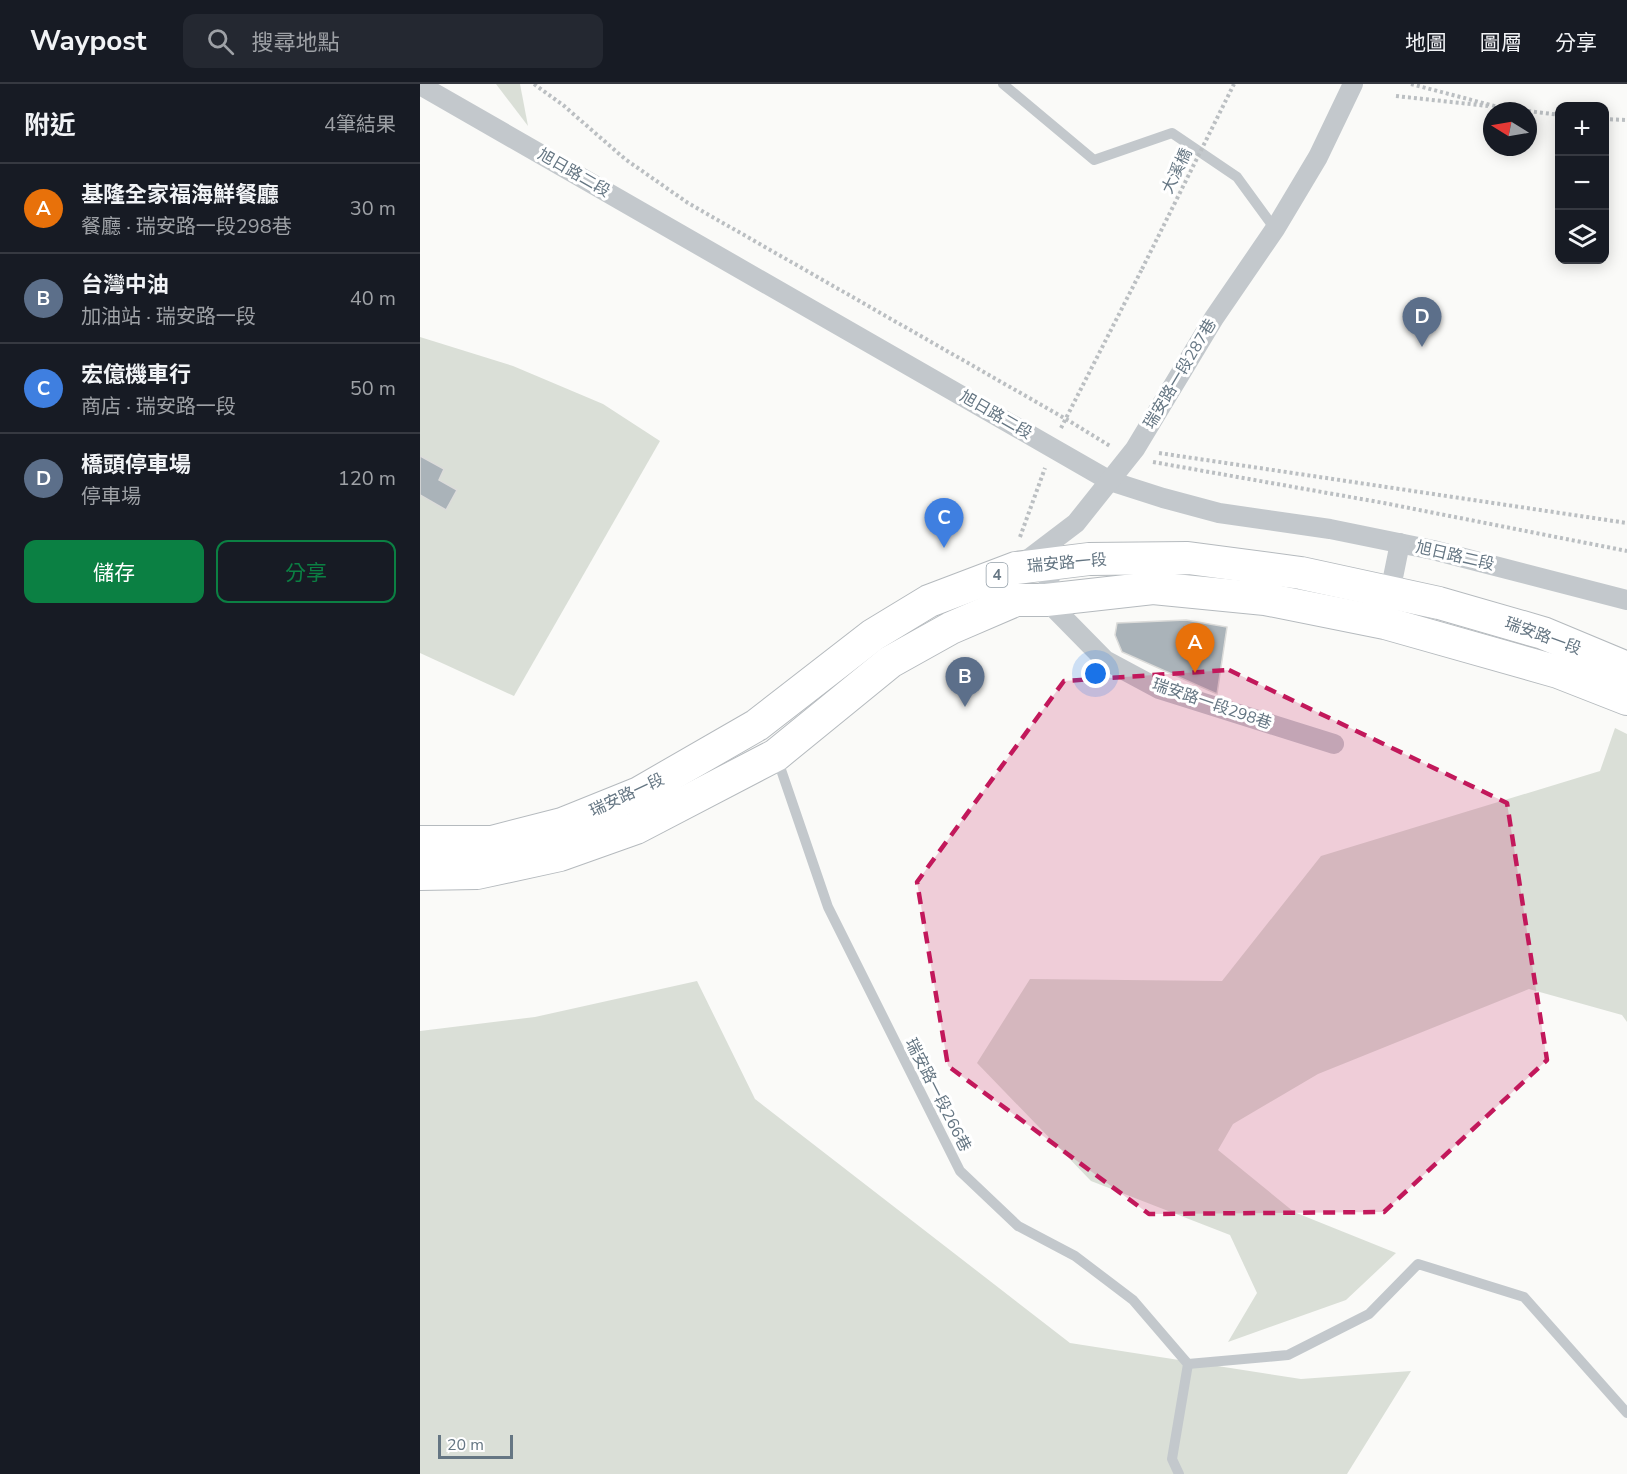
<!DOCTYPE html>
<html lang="zh-TW">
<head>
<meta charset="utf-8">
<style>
  :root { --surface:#171b24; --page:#242831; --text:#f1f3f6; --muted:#9ea1a6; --line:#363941; --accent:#0b8043 }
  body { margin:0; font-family:"Nunito Sans","Noto Sans TC",sans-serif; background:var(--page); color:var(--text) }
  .controls { position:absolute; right:18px; top:18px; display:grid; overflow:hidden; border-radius:12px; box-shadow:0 3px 15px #0003 }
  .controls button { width:54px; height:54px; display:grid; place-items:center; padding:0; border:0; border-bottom:2px solid var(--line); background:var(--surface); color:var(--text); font:30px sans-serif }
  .compass { position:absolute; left:1063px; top:18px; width:54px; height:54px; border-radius:50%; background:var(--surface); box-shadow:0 3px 15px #0003; rotate:281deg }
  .scale { position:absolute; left:18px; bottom:15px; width:75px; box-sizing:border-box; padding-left:6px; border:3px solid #657683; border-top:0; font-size:16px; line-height:21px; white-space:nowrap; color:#657683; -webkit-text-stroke:4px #fff; paint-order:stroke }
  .you { position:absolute; left:676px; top:590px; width:21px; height:21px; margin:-15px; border:4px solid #fff; border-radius:50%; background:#1a73e8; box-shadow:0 0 0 9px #1a73e833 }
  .badge { display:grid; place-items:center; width:39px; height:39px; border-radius:50%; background:var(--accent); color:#fff; font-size:20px; font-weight:700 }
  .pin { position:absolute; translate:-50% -50px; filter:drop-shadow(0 2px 3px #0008) }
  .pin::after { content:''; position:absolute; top:32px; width:21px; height:18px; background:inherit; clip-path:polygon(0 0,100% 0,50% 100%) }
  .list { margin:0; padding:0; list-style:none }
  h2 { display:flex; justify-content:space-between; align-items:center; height:78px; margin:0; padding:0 24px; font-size:26px }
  h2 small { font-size:20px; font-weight:400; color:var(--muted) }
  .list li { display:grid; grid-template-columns:39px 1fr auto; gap:18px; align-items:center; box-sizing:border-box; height:90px; padding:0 24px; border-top:2px solid var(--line) }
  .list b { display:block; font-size:22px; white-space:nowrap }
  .list p { margin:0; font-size:20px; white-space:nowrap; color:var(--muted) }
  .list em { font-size:20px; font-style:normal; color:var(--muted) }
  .actions { display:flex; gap:12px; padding:18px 24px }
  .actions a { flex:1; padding:14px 0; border:2px solid var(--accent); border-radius:12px; text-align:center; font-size:21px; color:var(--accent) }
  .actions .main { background:var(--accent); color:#fff }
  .icon { flex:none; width:33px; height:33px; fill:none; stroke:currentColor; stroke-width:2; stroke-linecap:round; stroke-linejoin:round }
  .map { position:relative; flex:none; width:1207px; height:1390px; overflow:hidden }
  header { display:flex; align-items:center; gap:36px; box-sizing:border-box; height:84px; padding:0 30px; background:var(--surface); border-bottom:2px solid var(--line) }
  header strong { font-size:28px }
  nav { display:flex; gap:33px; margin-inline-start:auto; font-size:21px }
  .search { width:420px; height:54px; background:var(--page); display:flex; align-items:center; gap:15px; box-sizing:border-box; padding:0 21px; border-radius:12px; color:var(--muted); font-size:22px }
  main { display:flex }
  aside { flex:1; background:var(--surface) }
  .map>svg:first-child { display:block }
  .green { fill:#dadfd7 }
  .building { fill:#aab3b9; stroke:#dcdcda; stroke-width:1.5 }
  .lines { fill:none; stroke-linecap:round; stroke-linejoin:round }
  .primary-casing { stroke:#b5babe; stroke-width:34 }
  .path { stroke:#bbbfc2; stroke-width:4; stroke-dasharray:3 3; stroke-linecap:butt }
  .service { stroke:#c3c8cc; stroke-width:10 }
  .minor { stroke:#c3c8cc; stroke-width:20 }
  .primary { stroke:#fff; stroke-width:32 }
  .path-bridge { stroke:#bbbfc2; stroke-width:4; stroke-dasharray:3 3; stroke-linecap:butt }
  .marked { fill:#c2185b; fill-opacity:0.2; stroke:#c2185b; stroke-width:4.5; stroke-dasharray:12 8; stroke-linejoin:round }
  .labels { text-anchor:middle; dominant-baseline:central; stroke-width:6; stroke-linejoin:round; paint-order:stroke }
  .shield { fill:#fff; stroke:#939fa8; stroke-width:1.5 }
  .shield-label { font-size:15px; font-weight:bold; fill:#657683 }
  .street-label { font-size:16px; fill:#657683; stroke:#fff }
</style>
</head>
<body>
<header>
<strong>Waypost</strong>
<div class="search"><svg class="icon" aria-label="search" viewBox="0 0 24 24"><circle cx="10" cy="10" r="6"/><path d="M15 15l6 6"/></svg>搜尋地點</div>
<nav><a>地圖</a><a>圖層</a><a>分享</a></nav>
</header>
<main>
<aside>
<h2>附近<small>4筆結果</small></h2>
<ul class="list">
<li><span class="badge" style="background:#e8710a">A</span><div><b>基隆全家福海鮮餐廳</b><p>餐廳 · 瑞安路一段298巷</p></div><em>30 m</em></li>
<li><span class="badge" style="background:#5c6f8a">B</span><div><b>台灣中油</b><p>加油站 · 瑞安路一段</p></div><em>40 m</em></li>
<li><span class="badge" style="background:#3f7fe0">C</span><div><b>宏億機車行</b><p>商店 · 瑞安路一段</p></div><em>50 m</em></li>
<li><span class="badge" style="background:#5c6f8a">D</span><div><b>橋頭停車場</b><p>停車場</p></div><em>120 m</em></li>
</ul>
<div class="actions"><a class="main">儲存</a><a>分享</a></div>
</aside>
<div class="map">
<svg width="1207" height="1390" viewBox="0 0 1207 1390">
  <rect width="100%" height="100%" fill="#fafaf8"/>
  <!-- green -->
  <g class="green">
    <polygon points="76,0 100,0 108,42"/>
    <polygon points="0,253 93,282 183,320 240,357 94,612 0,569"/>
    <polygon points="1195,644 1207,650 1207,938 1202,931 1109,905 898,990 813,1040 798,1066 874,1128 976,1169 926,1216 808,1258 837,1209 810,1151 671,1097 557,979 610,895 802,897 901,772 1180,687"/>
    <polygon points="277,897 335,1015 650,1259 881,1295 991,1287 927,1390 0,1390 0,947 115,933"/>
  </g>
  <!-- building -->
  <g class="building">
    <polygon points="0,372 24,385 19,396 37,406 26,426 0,411"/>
    <polygon points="766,536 807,543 797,610 702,568 695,551 697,539"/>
  </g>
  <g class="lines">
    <!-- primary casing -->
    <g class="primary-casing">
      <g id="primary">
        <polyline points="0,758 72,758 142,740 219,709 337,641 453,551 509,517 596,484 669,475 768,474 881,489 1019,519 1123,549 1207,584"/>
        <polyline points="0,790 57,789 140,771 216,744 356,671 470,578 531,544 596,516 626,516 733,504 845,515 965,539 1138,588 1207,615"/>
      </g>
    </g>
    <!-- path -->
    <g class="path">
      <polyline points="114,0 143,21 205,75 268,119 646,335 690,362"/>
      <polyline points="991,0 1082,24 1107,27"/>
      <polyline points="976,12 1068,22"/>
      <polyline points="1108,27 1140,31"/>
      <polyline points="1184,35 1207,36"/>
      <polyline points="641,344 722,185"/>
      <polyline points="739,369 1207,439"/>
      <polyline points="733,378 964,419 1207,467"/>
      <polyline points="600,453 625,384"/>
    </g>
    <!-- service -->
    <g class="service">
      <polyline points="583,0 674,76 752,49 817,93 855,145"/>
      <polyline points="357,674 408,823 540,1087 598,1142 655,1172 713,1216 768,1280 752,1375 759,1390"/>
      <polyline points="768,1280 868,1271 949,1230 998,1180 1104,1213 1207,1329"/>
    </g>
    <!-- minor -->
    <g class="minor">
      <polyline points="0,1 690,397 743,414 799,429 910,445 1013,466 1207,516"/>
      <polyline points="602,480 656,439 715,365 794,234 855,145 898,73 933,0"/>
      <polyline points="632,480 626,516 685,576 739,605 914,660"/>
      <polyline points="968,518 980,459"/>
    </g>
    <!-- primary -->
    <use href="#primary" class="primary"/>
    <!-- path-bridge -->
    <polyline class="path-bridge" points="722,185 814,0"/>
  </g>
  <!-- marked area -->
  <path class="marked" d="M 809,586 L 1087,719 L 1127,976 L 964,1128 L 729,1130 L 528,982 L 497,798 L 644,597 Z"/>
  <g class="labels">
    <!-- shield labels -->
    <rect class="shield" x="566.5" y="479" width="21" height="24" rx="4.5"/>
    <g class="shield-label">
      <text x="577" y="491">4</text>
    </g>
    <!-- street labels -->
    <g class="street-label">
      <text transform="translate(757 87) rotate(-64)">大溪橋</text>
      <text transform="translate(154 89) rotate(30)">旭日路二段</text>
      <text transform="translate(760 290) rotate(-59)">瑞安路一段287巷</text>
      <text transform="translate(576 331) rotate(30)">旭日路二段</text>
      <text transform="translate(1035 472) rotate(13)">旭日路二段</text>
      <text transform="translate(647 479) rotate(-5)">瑞安路一段</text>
      <text transform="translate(1123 552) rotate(20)">瑞安路一段</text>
      <text transform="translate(792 620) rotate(19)">瑞安路一段298巷</text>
      <text transform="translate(207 711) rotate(-25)">瑞安路一段</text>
      <text transform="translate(518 1011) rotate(63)">瑞安路一段266巷</text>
    </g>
  </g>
</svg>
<div class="controls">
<button>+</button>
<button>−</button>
<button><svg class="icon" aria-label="layers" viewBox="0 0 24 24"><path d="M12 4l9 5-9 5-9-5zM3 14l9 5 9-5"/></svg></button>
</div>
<svg class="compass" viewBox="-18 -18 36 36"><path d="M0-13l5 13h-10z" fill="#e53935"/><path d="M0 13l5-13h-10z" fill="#9ea1a6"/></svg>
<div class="scale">20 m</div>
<div class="you"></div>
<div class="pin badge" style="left:775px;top:589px;background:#e8710a">A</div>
<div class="pin badge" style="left:545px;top:623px;background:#5c6f8a">B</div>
<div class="pin badge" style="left:524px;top:464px;background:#3f7fe0">C</div>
<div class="pin badge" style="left:1002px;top:263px;background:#5c6f8a">D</div>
</div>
</main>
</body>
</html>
